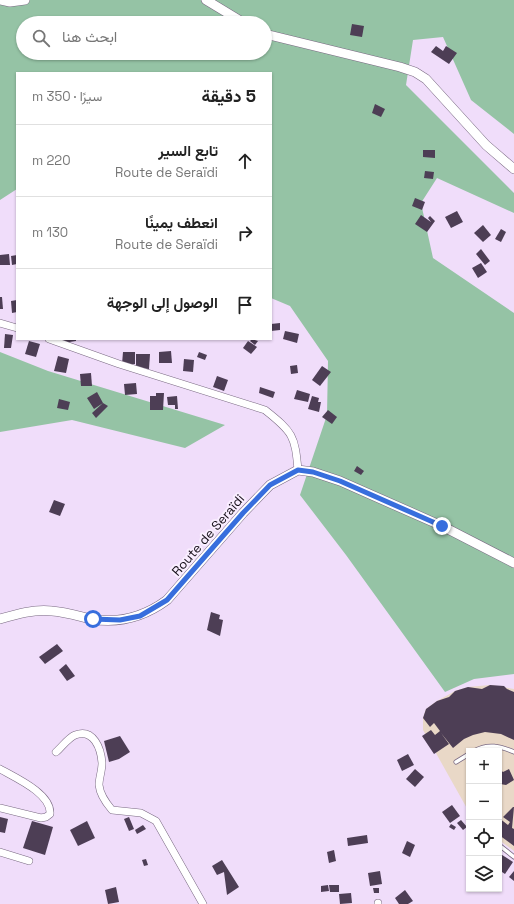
<!DOCTYPE html>
<html lang="ar">
<head>
<meta charset="utf-8">
<style>
  :root { --surface:#fff; --page:#f2f2f2; --text:#222; --muted:#767676; --line:#e0e0e0 }
  body { margin:0; font-family:"Space Grotesk",Vazirmatn,sans-serif; background:var(--page); color:var(--text); direction:rtl }
  .controls { position:absolute; right:12px; bottom:12px; display:grid; overflow:hidden; border-radius:0px; box-shadow:0 1px 3px #0004 }
  .controls button { width:36px; height:36px; display:grid; place-items:center; padding:0; border:0; border-bottom:1px solid var(--line); background:var(--surface); color:var(--text); font:20px sans-serif }
  .stop { position:absolute; width:12px; height:12px; margin:-9px; border:3px solid #376edd; border-radius:50%; background:#fff }
  .stop.end { background:#376edd; border-color:#fff; box-shadow:0 1px 4px #0008 }
  .list { margin:0; padding:0; list-style:none }
  h2 { display:flex; justify-content:space-between; align-items:center; height:52px; margin:0; padding:0 16px; font-size:17px }
  h2 small { font-size:13px; font-weight:400; color:var(--muted) }
  .list li { display:grid; grid-template-columns:26px 1fr auto; gap:12px; align-items:center; box-sizing:border-box; height:72px; padding:0 16px; border-top:1px solid var(--line) }
  .list b { display:block; font-size:15px; white-space:nowrap }
  .list p { margin:0; font-size:13px; white-space:nowrap; color:var(--muted) }
  .list em { font-size:13px; font-style:normal; color:var(--muted) }
  .icon { flex:none; width:22px; height:22px; fill:none; stroke:currentColor; stroke-width:2; stroke-linecap:round; stroke-linejoin:round }
  .map { position:relative; flex:none; width:514px; height:904px; overflow:hidden; direction:ltr }
  .search { position:absolute; background:var(--surface); box-shadow:0 1px 3px #0004; left:16px; top:16px; width:256px; height:44px; display:flex; align-items:center; gap:10px; box-sizing:border-box; padding:0 14px; border-radius:22px; color:var(--muted); font-size:15px }
  .panel { position:absolute; background:var(--surface); box-shadow:0 1px 3px #0004; left:16px; top:72px; width:256px; height:268px; border-radius:0px; direction:rtl }
  .map>svg:first-child { display:block }
  .medical { fill:#e9d8c7 }
  .forest { fill:#95c3a5; fill-rule:evenodd }
  .building { fill:#4d3e55 }
  .lines { fill:none; stroke-linecap:round; stroke-linejoin:round }
  .lane-casing { stroke:#796982; stroke-width:5 }
  .street-casing { stroke:#796982; stroke-width:8 }
  .secondary-casing { stroke:#796982; stroke-width:10 }
  .lane { stroke:#fff; stroke-width:3.5 }
  .street { stroke:#fff; stroke-width:7 }
  .secondary { stroke:#fff; stroke-width:9 }
  .route { stroke:#376edd; stroke-width:5 }
  .labels { text-anchor:middle; dominant-baseline:central; stroke-width:4; stroke-linejoin:round; paint-order:stroke }
  .street-label { font-size:13px; fill:#140d17; stroke:#f9eeff }
</style>
</head>
<body>
<div class="map">
<svg width="514" height="904" viewBox="0 0 514 904">
  <rect width="100%" height="100%" fill="#f0ddfa"/>
  <!-- medical -->
  <polygon class="medical" points="490,685 514,689 514,851 499,840 499,751 469,751 469,812 423,730 423,718 426,709 437,701 455,691 468,687"/>
  <!-- forest -->
  <g class="forest">
    <path d="M 0,0 L 514,0 L 514,134 L 471,100 L 443,37 L 413,40 L 406,85 L 514,193 L 514,213 L 437,178 L 421,203 L 433,258 L 514,313 L 514,674 L 474,679 L 445,692 L 346,555 L 300,495 L 327,415 L 328,361 L 290,306 L 271,298 L 271,73 L 17,73 L 17,189 L 0,200 ZM 23,23 L 265,23 L 265,53 L 23,53 Z"/>
    <polygon points="0,352 48,371 225,425 185,448 72,420 0,432"/>
  </g>
  <!-- building -->
  <g class="building">
    <polygon points="352,24 364,26 362,37 350,35"/>
    <polygon points="436,46 443,51 446,46 457,53 449,64 431,52"/>
    <polygon points="375,104 385,109 381,117 372,113"/>
    <polygon points="423,150 435,150 435,158 423,157"/>
    <polygon points="425,171 434,172 433,179 424,178"/>
    <polygon points="415,198 425,202 422,210 412,206"/>
    <polygon points="457,211 463,222 451,228 445,217"/>
    <polygon points="421,215 431,222 428,218 430,216 435,221 427,232 415,224"/>
    <polygon points="483,225 491,235 483,242 474,233"/>
    <polygon points="501,229 506,232 501,242 495,239"/>
    <polygon points="481,249 490,261 485,265 476,254"/>
    <polygon points="9,254 10,265 0,265 0,255"/>
    <polygon points="17,255 17,264 12,265 11,256"/>
    <polygon points="481,263 487,272 478,278 472,268"/>
    <polygon points="0,297 2,297 3,309 0,309"/>
    <polygon points="17,300 17,312 12,313 11,301"/>
    <polygon points="280,323 280,330 271,331 271,324"/>
    <polygon points="285,331 299,334 297,343 283,339"/>
    <polygon points="5,334 13,335 11,348 4,348"/>
    <polygon points="63,339 76,339 76,341 63,343"/>
    <polygon points="252,339 258,341 255,345 250,341"/>
    <polygon points="29,341 40,344 36,357 25,354"/>
    <polygon points="248,341 257,347 251,354 243,348"/>
    <polygon points="171,351 172,363 159,363 159,352"/>
    <polygon points="123,352 135,352 135,364 122,364"/>
    <polygon points="199,352 207,355 205,360 197,357"/>
    <polygon points="136,354 150,354 149,369 136,368"/>
    <polygon points="58,356 69,359 66,373 54,371"/>
    <polygon points="184,359 194,360 193,372 183,371"/>
    <polygon points="297,365 298,373 291,374 290,366"/>
    <polygon points="322,366 331,372 320,386 312,380"/>
    <polygon points="91,373 92,386 81,386 80,374"/>
    <polygon points="217,376 228,380 224,391 213,387"/>
    <polygon points="136,383 137,394 125,395 124,384"/>
    <polygon points="260,387 275,392 273,398 259,393"/>
    <polygon points="297,390 310,394 308,402 294,399"/>
    <polygon points="97,392 103,403 108,406 96,418 92,413 103,403 94,409 87,398"/>
    <polygon points="156,393 164,393 163,410 150,410 150,396 156,396"/>
    <polygon points="177,396 178,409 175,409 175,405 168,405 167,397"/>
    <polygon points="312,396 319,398 318,402 321,402 319,412 308,409"/>
    <polygon points="59,399 70,402 68,410 57,408"/>
    <polygon points="328,410 337,417 332,424 322,417"/>
    <polygon points="357,466 364,471 361,475 354,471"/>
    <polygon points="54,500 65,504 60,516 49,512"/>
    <polygon points="211,612 220,615 219,619 223,620 220,636 207,630"/>
    <polygon points="57,644 63,651 45,664 39,657"/>
    <polygon points="66,664 75,676 67,681 59,670"/>
    <polygon points="490,685 504,686 507,689 514,692 514,740 501,734 485,732 473,735 464,739 453,748 441,733 449,744 434,754 422,736 431,730 435,735 440,731 434,723 430,727 423,718 426,709 437,701 449,697 455,691 468,687 482,689"/>
    <polygon points="120,736 130,752 119,759 109,762 104,741"/>
    <polygon points="408,754 414,765 402,771 397,760"/>
    <polygon points="415,769 424,777 415,787 406,779"/>
    <polygon points="499,769 503,772 509,769 514,780 506,785 500,784"/>
    <polygon points="452,805 460,816 450,823 442,812"/>
    <polygon points="513,807 514,807 512,828 514,829 514,846 499,835 499,818 508,825 510,822 503,817"/>
    <polygon points="0,817 8,819 5,833 0,832"/>
    <polygon points="129,817 134,829 129,831 124,819"/>
    <polygon points="461,820 467,827 463,830 457,823"/>
    <polygon points="32,821 53,827 45,855 23,848"/>
    <polygon points="87,821 95,838 78,846 70,830"/>
    <polygon points="451,824 456,827 454,830 449,827"/>
    <polygon points="143,825 146,829 137,834 135,830"/>
    <polygon points="367,835 368,843 348,846 347,838"/>
    <polygon points="407,841 415,845 410,857 402,853"/>
    <polygon points="334,850 336,861 329,863 327,852"/>
    <polygon points="499,853 513,862 505,874 499,870"/>
    <polygon points="146,859 148,865 144,866 142,860"/>
    <polygon points="222,860 239,887 227,895 224,872 217,875 212,866"/>
    <polygon points="380,871 382,884 370,886 368,873"/>
    <polygon points="514,871 514,881 509,877"/>
    <polygon points="328,885 329,891 321,892 321,886"/>
    <polygon points="329,885 339,885 339,892 330,892"/>
    <polygon points="116,887 119,902 108,904 105,890"/>
    <polygon points="373,888 379,888 379,893 374,893"/>
    <polygon points="405,890 413,901 408,904 399,904 395,898"/>
    <polygon points="351,893 352,903 340,904 339,894"/>
  </g>
  <g class="lines">
    <!-- lane casing -->
    <g class="lane-casing">
      <g id="lane">
        <path d="M 474,751 C 488,743 500,746 514,752"/>
        <polyline points="456,762 469,754"/>
        <polyline points="499,845 514,857"/>
      </g>
    </g>
    <!-- street casing -->
    <g class="street-casing">
      <g id="street">
        <polyline points="0,323 17,328"/>
        <path d="M 49,339 L 119,364 L 265,410 C 293,432 295,436 298,470"/>
        <path d="M 56,752 C 62,747 68,738 75,735 C 94,728 101,749 102,763 C 102,771 99,778 99,785 C 100,795 106,803 112,810 L 141,813 L 156,821 L 203,904"/>
        <path d="M 0,769 C 16,778 52,794 50,814 L 46,817 L 41,818 L 0,808"/>
        <polyline points="0,852 29,861"/>
        <polyline points="378,903 378,904"/>
      </g>
    </g>
    <!-- secondary casing -->
    <g class="secondary-casing">
      <g id="secondary">
        <polyline points="1,0 10,2 25,0"/>
        <polyline points="206,0 244,23"/>
        <polyline points="265,34 400,67 415,72 426,79 486,145 514,169"/>
        <path d="M 0,619 C 17,614 34,609 52,611 C 65,612 78,616 91,619 C 120,624 144,617 167,600 L 243,513 L 270,485 L 298,470 L 313,472 L 340,481 L 442,526 L 514,563"/>
      </g>
    </g>
    <!-- lane -->
    <use href="#lane" class="lane"/>
    <!-- street -->
    <use href="#street" class="street"/>
    <!-- secondary -->
    <use href="#secondary" class="secondary"/>
  </g>
  <g class="lines">
    <!-- route -->
    <polyline class="route" points="93,619 120,620 140,616 167,600 243,513 270,485 298,470 313,472 340,481 442,526"/>
  </g>
  <g class="labels">
    <!-- street labels -->
    <g class="street-label">
      <text transform="translate(208 535) rotate(-49)">Route de Seraïdi</text>
    </g>
  </g>
</svg>
<div class="controls">
<button>+</button>
<button>−</button>
<button><svg class="icon" aria-label="locate" viewBox="0 0 24 24"><circle cx="12" cy="12" r="6"/><path d="M12 2v4M12 18v4M2 12h4M18 12h4"/></svg></button>
<button><svg class="icon" aria-label="layers" viewBox="0 0 24 24"><path d="M12 4l9 5-9 5-9-5zM3 14l9 5 9-5"/></svg></button>
</div>
<div class="stop" style="left:93px;top:619px"></div>
<div class="stop end" style="left:442px;top:526px"></div>
<div class="search"><svg class="icon" aria-label="search" viewBox="0 0 24 24"><circle cx="10" cy="10" r="6"/><path d="M15 15l6 6"/></svg>ابحث هنا</div>
<section class="panel">
<h2>5 دقيقة<small>سيرًا · 350 m</small></h2>
<ul class="list">
<li><svg class="icon" aria-label="ahead" viewBox="0 0 24 24"><path d="M12 20V5M6 11l6-6 6 6"/></svg><div><b>تابع السير</b><p>Route de Seraïdi</p></div><em>220 m</em></li>
<li><svg class="icon" aria-label="right" viewBox="0 0 24 24"><path d="M7 20v-9h11M14 6l5 5-5 5"/></svg><div><b>انعطف يمينًا</b><p>Route de Seraïdi</p></div><em>130 m</em></li>
<li><svg class="icon" aria-label="arrive" viewBox="0 0 24 24"><path d="M6 21V4h12l-3 4 3 4H6"/></svg><div><b>الوصول إلى الوجهة</b></div></li>
</ul>
</section>
</div>
</body>
</html>
